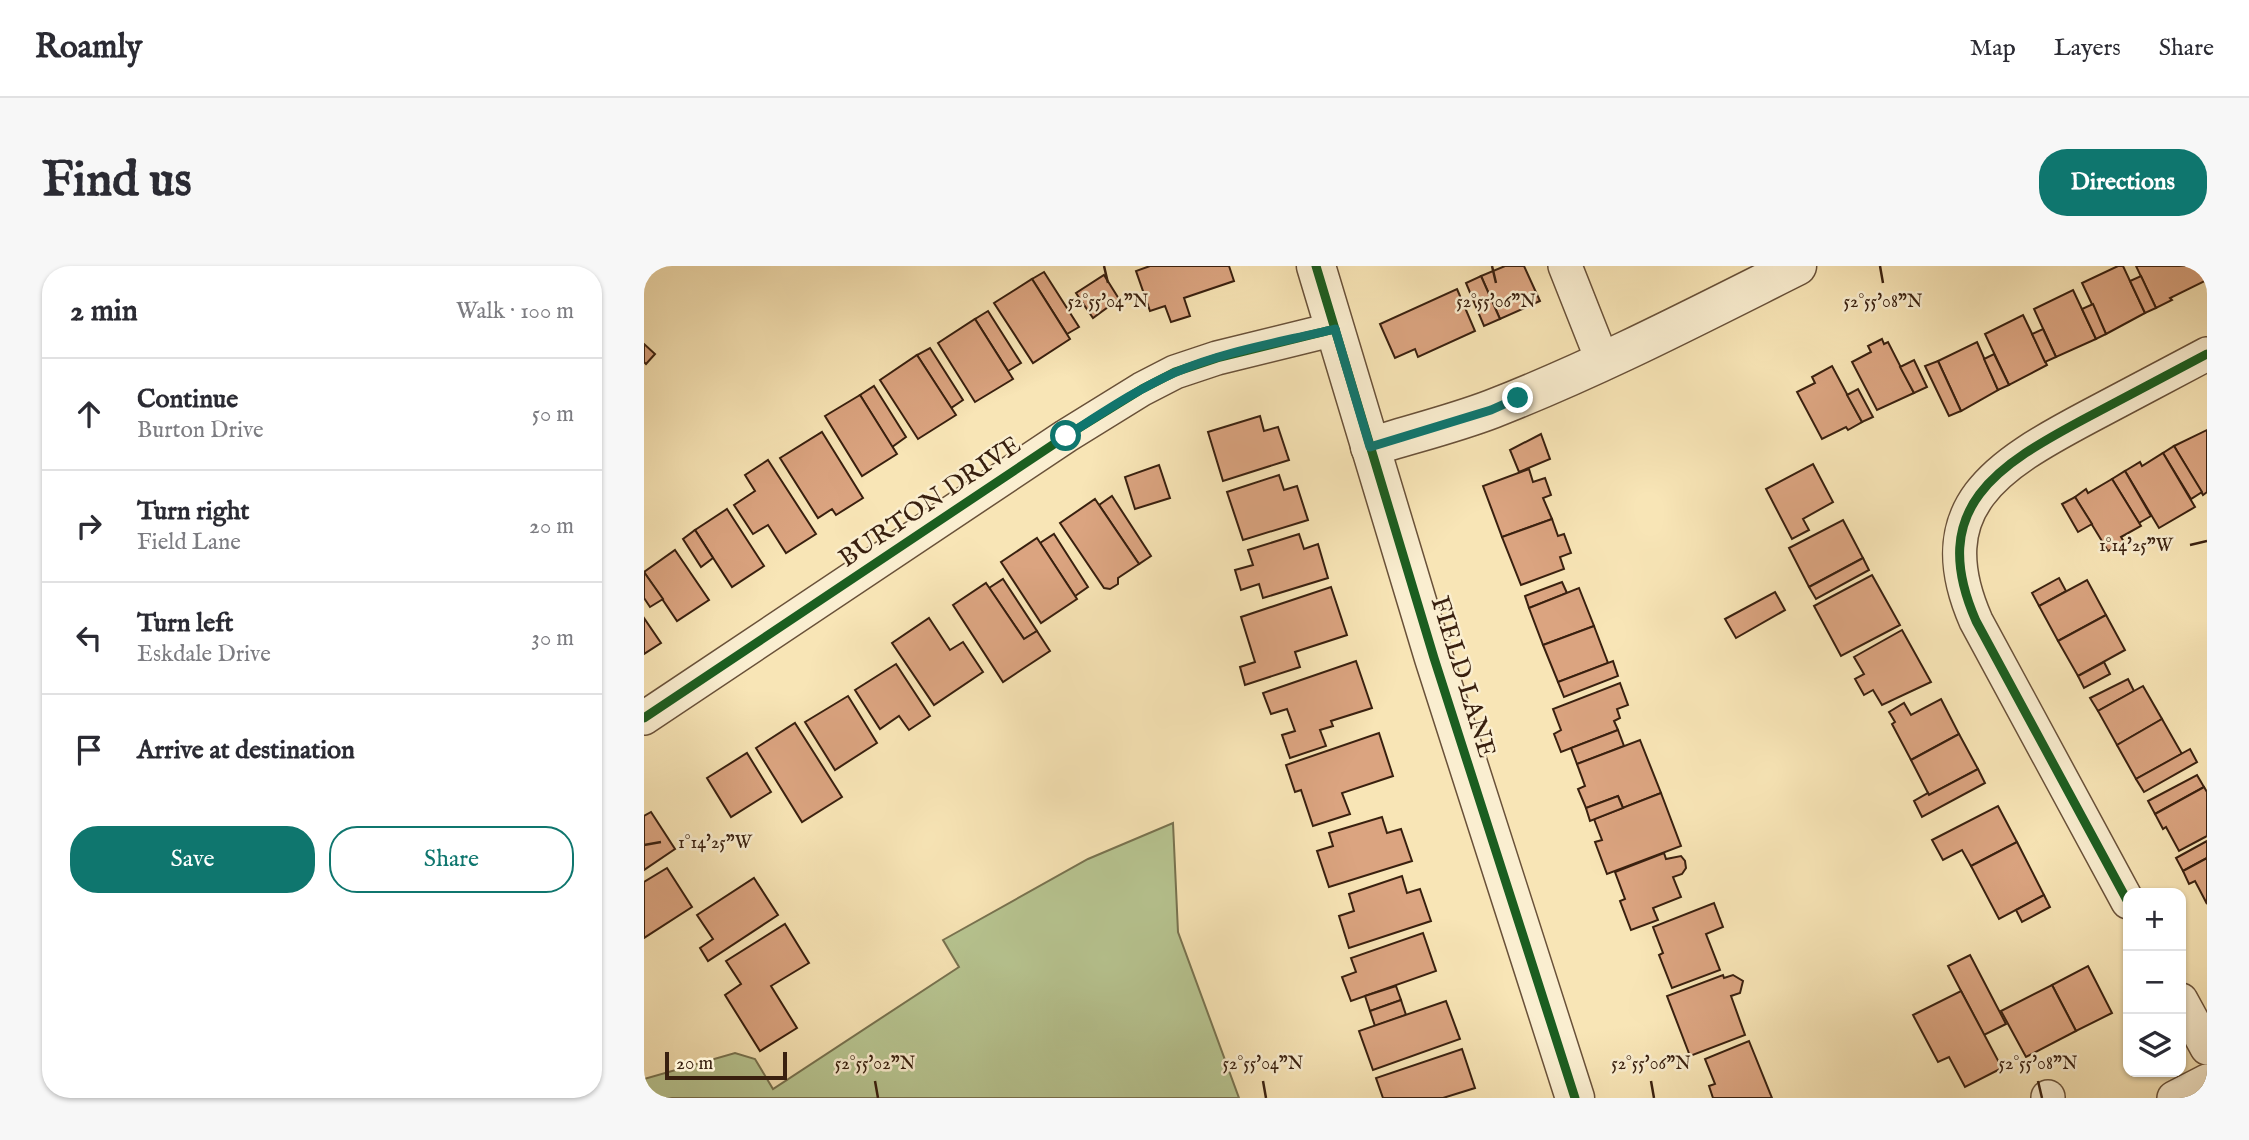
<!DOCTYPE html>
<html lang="en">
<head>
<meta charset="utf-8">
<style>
  :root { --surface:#fff; --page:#f7f7f7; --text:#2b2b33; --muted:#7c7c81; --line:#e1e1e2; --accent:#0f766e }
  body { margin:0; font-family:"IM FELL English",serif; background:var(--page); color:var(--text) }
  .controls { position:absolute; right:21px; bottom:21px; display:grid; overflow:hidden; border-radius:14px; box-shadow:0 2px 5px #0004 }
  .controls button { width:63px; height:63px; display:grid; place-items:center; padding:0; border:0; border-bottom:2px solid var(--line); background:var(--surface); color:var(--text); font:35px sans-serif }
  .scale { position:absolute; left:21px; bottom:18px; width:122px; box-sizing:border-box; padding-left:7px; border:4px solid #39200f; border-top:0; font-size:19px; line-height:24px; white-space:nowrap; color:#39200f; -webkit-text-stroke:5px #faeed0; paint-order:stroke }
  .stop { position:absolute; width:21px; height:21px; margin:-16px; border:5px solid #0f766e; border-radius:50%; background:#fff }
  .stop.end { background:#0f766e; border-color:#fff; box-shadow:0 2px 7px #0008 }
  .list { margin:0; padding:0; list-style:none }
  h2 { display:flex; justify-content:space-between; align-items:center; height:91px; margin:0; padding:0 28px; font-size:30px }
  h2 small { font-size:23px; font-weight:400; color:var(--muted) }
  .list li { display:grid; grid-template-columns:46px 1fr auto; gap:21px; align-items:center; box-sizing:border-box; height:112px; padding:0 28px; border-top:2px solid var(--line) }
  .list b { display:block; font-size:26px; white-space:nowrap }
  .list p { margin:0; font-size:23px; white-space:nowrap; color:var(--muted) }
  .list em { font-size:23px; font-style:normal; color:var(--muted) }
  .actions { display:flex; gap:14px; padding:21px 28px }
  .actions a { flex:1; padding:16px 0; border:2px solid var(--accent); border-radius:28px; text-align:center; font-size:24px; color:var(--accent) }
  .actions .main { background:var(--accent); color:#fff }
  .icon { flex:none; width:38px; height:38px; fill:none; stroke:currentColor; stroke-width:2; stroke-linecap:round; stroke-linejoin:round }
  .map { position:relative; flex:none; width:1563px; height:832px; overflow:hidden; border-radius:28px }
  header { display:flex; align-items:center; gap:42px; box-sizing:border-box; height:98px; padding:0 35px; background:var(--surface); border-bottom:2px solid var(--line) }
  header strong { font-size:33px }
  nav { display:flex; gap:38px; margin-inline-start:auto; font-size:24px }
  .intro { display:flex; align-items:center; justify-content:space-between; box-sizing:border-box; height:168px; padding:0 42px }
  h1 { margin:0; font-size:49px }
  .button { padding:18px 32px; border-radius:28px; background:var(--accent); color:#fff; font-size:24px; font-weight:700 }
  main { display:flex; gap:42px; padding:0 42px }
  aside { flex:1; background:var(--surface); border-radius:28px; box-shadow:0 2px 5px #0004 }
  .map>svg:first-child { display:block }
  .green { fill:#b8c692; stroke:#787350; stroke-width:2 }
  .building { fill:#dba480; stroke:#39200f; stroke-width:2 }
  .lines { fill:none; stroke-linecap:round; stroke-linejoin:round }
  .minor-casing { stroke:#695139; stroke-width:36 }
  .tertiary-casing { stroke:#695139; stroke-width:41 }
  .minor { stroke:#faeed0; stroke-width:33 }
  .tertiary { stroke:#faeed0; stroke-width:38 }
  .cycleway-casing { stroke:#faeed0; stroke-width:13 }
  .cycleway { stroke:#1b5e20; stroke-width:9 }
  .route { stroke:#0f766e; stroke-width:9 }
  .ticks { fill:none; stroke:#39200f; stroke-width:2.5 }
  .labels { text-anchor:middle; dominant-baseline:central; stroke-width:5; stroke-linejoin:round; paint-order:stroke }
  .street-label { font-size:26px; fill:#39200f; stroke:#faeed0 }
  .ticks-label { font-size:18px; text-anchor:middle; fill:#39200f; stroke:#faeed0; stroke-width:5; stroke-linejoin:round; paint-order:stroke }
</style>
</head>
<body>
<header>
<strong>Roamly</strong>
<nav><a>Map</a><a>Layers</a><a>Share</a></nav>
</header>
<div class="intro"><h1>Find us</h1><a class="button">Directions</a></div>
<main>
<aside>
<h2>2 min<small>Walk · 100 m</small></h2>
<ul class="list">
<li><svg class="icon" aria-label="ahead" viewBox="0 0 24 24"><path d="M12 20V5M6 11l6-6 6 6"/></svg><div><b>Continue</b><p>Burton Drive</p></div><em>50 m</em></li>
<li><svg class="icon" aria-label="right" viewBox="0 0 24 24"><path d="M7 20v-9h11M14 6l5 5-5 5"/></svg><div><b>Turn right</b><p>Field Lane</p></div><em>20 m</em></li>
<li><svg class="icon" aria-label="left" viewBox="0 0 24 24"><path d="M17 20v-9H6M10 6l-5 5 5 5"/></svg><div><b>Turn left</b><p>Eskdale Drive</p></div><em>30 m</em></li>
<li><svg class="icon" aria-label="arrive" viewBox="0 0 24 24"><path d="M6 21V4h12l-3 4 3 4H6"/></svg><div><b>Arrive at destination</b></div></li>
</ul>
<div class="actions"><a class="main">Save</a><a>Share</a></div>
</aside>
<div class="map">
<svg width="1563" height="832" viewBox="0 0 1563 832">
  <rect width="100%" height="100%" fill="#f8e5b6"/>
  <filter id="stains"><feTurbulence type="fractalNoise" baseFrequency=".00286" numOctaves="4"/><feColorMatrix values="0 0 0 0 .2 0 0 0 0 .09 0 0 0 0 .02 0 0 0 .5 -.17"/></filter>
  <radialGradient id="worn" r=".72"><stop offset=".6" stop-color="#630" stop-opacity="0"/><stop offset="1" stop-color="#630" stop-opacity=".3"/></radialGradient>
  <!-- green -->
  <polygon class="green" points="529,557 534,666 595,832 0,832 0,813 91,787 111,793 129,823 315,701 299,674 444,593"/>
  <!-- building -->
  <g class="building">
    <polygon points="506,0 585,0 590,15 540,32 546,50 527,56 521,40 506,45 492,5"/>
    <polygon points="861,0 880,0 896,35 856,53 837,10"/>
    <polygon points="1474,0 1479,0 1501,47 1462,68 1438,17"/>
    <polygon points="1492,0 1557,0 1563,14 1526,32 1528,34 1512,42"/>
    <polygon points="400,6 435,61 423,68 388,13"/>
    <polygon points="460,9 475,33 449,52 432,27"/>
    <polygon points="837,10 856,53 840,60 822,17"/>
    <polygon points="1497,10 1512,42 1501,47 1486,15"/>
    <polygon points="388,13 426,73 389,97 350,37"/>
    <polygon points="813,23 831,65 774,91 771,83 751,92 736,58"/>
    <polygon points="1429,24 1452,73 1412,91 1390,43"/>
    <polygon points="1449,38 1462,68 1452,73 1438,43"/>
    <polygon points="344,45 377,97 364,105 331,53"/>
    <polygon points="1379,49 1403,99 1365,119 1341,68"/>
    <polygon points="331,53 369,113 331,136 294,77"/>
    <polygon points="1399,63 1412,91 1401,96 1388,68"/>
    <polygon points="1238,73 1240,78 1244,76 1270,127 1233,144 1208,96 1227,86 1224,80"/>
    <polygon points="1333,76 1354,124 1317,145 1294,95"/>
    <polygon points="0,78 11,88 2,98 0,96"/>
    <polygon points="286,82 319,134 307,142 273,89"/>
    <polygon points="1350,88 1365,119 1354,124 1340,93"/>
    <polygon points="273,89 312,149 274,173 236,114"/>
    <polygon points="1270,94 1283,121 1270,127 1256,101"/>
    <polygon points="1294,95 1317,145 1305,150 1281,100"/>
    <polygon points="1188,100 1218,156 1204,164 1202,161 1178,173 1153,126 1171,117 1168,111"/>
    <polygon points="230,120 262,171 248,181 216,129"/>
    <polygon points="1214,123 1229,151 1218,156 1203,129"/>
    <polygon points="216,129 253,188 218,210 181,150"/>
    <polygon points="616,150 620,165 634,161 645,194 579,215 564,166"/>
    <polygon points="1563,164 1563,226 1559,229 1530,180"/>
    <polygon points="178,166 219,232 192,249 188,243 174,252 136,192"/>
    <polygon points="897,168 906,193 875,206 866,184"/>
    <polygon points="1530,180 1558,226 1547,233 1519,187"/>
    <polygon points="1519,187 1551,241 1515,262 1481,205 1496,196 1498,200"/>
    <polygon points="124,194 172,268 142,287 124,259 109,268 90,239 111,225 101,209"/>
    <polygon points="1169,198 1189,236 1159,253 1165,264 1148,273 1122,223"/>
    <polygon points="515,199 526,232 491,243 481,211"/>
    <polygon points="885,203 889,216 901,212 907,229 899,232 908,253 858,271 839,220"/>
    <polygon points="1481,205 1507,250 1495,257 1468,213"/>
    <polygon points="635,209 640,224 653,220 664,254 599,274 583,226"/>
    <polygon points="1468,213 1497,260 1477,271 1480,276 1464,285 1431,231 1442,223 1444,227"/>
    <polygon points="468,230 507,290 495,298 455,239"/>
    <polygon points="1431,231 1448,258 1434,266 1418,238"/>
    <polygon points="451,233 495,298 474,312 474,318 466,323 460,322 416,257"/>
    <polygon points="83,243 120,300 88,321 51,264"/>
    <polygon points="908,253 914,270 920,268 927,287 916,291 920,303 877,319 858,271"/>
    <polygon points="1199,254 1219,292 1165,321 1145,282"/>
    <polygon points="51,264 69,292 57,301 39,273"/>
    <polygon points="410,268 444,321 431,330 396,277"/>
    <polygon points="655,268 660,283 674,278 684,312 619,332 615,318 597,324 591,304 609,299 604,284"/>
    <polygon points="393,272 433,333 397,357 357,296"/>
    <polygon points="31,284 65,334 33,355 0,306"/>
    <polygon points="1219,292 1225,304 1172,333 1165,321"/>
    <polygon points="0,306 19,333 6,341 0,332"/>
    <polygon points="1228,309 1256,359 1197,390 1170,340"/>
    <polygon points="1415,312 1422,325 1395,340 1388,327"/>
    <polygon points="359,313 393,365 380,373 345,322"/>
    <polygon points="1443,314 1462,349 1414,375 1395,340"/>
    <polygon points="918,316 923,327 885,342 881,330"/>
    <polygon points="342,317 380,373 393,365 406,385 359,416 309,339"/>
    <polygon points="687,321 703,369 651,386 656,401 601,419 596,401 611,396 597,351"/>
    <polygon points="935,322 950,360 899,379 885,342"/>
    <polygon points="1131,326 1141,344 1092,372 1081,353"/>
    <polygon points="1462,349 1481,384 1434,410 1414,375"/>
    <polygon points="0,352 17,377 0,388"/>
    <polygon points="285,352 306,384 319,376 339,406 290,439 248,377"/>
    <polygon points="950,360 964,397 914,416 899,379"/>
    <polygon points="1258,364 1287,416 1238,439 1229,424 1220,429 1211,413 1220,408 1210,391"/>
    <polygon points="712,395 728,442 687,455 689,460 676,464 682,480 646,492 638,469 651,465 643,443 627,448 619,427"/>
    <polygon points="969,395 974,410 920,431 914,416"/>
    <polygon points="1460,396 1466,408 1440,422 1434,410"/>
    <polygon points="252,398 286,450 265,464 255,450 236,463 211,424"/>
    <polygon points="1484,413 1490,425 1454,445 1446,432"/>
    <polygon points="976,417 984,439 973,443 976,452 970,455 974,464 917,486 910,468 917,464 909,443"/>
    <polygon points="1499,420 1518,453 1473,479 1454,445"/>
    <polygon points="204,430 233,477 191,504 161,456"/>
    <polygon points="1297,433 1315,468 1267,494 1248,458 1251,456 1245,446 1260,437 1267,449"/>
    <polygon points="1518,453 1538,488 1492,513 1473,479"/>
    <polygon points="151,457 198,531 158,556 112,482"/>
    <polygon points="974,464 980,480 933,498 927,482"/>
    <polygon points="735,467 749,510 698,527 706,548 669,560 657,524 651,526 642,499"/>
    <polygon points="1315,468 1334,503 1285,529 1267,494"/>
    <polygon points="996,474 1017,527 979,542 974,530 942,542 934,523 941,520 933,498"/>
    <polygon points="1546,483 1553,496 1500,526 1492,513"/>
    <polygon points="103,487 127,526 87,551 63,512"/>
    <polygon points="1334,503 1341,517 1278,551 1270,535 1284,527 1285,529"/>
    <polygon points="1553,509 1560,521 1511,548 1504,535"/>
    <polygon points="1560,521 1563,526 1563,570 1535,585 1522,561 1519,563 1511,548"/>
    <polygon points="1017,527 1037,580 963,608 951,576 958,574 950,553"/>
    <polygon points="974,530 979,542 946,555 942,542"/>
    <polygon points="1354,540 1373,576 1327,600 1318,584 1299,594 1288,574"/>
    <polygon points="7,546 31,583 0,604 0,550"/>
    <polygon points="738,551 743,567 757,563 768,595 685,621 673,585 689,580 685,567"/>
    <polygon points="1563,575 1563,592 1539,605 1532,592"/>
    <polygon points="1373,576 1400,629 1355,653 1327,600"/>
    <polygon points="1020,587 1022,593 1037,590 1041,595 1042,602 1038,608 1029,611 1037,631 1009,642 1014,654 987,664 976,635 981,633 971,606"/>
    <polygon points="1563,592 1563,638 1551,615 1545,618 1539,605"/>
    <polygon points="23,602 48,641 0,672 0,616"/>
    <polygon points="758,610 763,627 776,623 787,655 705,682 695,650 710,645 705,628"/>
    <polygon points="110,612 134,649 64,695 56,682 69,673 53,649"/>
    <polygon points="1400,629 1406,641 1378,656 1372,644"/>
    <polygon points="1070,637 1079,661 1062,668 1076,704 1028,722 1015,689 1019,687 1009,661"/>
    <polygon points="141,658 165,697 127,720 153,762 116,785 81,729 97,718 82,695"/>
    <polygon points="779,667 792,705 707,735 698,711 712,706 707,692"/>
    <polygon points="1326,689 1362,758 1340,769 1304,700"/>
    <polygon points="1444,700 1468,747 1432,765 1408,719"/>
    <polygon points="1079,709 1080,712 1089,709 1099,715 1096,727 1087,730 1101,769 1046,790 1023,730"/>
    <polygon points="1408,719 1432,765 1382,791 1357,745"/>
    <polygon points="752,720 757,734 726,745 721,730"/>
    <polygon points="1317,725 1358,802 1321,821 1305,791 1294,796 1269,749"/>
    <polygon points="757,734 762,749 731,760 726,745"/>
    <polygon points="802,735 816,773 729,804 715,765"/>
    <polygon points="1105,775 1128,832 1069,832 1065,820 1071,818 1061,793"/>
    <polygon points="818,783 831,822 799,832 739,832 732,812"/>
  </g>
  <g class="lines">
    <!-- minor casing -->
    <g class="minor-casing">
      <g id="minor">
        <polyline points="921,0 959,96"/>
        <polyline points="0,452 422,170 498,123 531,106 573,92 691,63"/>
        <path d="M 1484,636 L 1332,355 C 1282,241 1354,199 1444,151 C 1484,130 1523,109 1563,88"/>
        <polyline points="1537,734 1563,782"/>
        <polyline points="1404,831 1404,832"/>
        <polyline points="1530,832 1563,815"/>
      </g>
    </g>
    <!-- tertiary casing -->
    <g class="tertiary-casing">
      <g id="tertiary">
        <polyline points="672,0 790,392 931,832"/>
        <path d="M 726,181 C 767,168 809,158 848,143 C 953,102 1053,50 1153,0"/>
      </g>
    </g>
    <!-- minor -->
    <use href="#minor" class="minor"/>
    <!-- tertiary -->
    <use href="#tertiary" class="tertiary"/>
    <!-- cycleway casing -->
    <g class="cycleway-casing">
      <g id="cycleway">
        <polyline points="672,0 790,392 931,832"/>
        <polyline points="0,452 422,170 498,123 531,106 573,92 691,63"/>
        <path d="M 1484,636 L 1332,355 C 1282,241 1354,199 1444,151 C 1484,130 1523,109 1563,88"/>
      </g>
    </g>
    <!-- cycleway -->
    <use href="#cycleway" class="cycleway"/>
  </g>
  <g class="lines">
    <!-- route -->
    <path class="route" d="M 422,170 C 457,148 492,124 530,107 C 580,85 638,76 691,63 L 726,181 L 847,144 L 874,132"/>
  </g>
  <!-- ticks -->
  <path class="ticks" d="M 460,0 L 464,17M 848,0 L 852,17M 1236,0 L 1239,17M 1546,279 L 1563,275M 0,579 L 17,576M 231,815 L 234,832M 619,815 L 622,832M 1007,815 L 1010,832M 1394,815 L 1398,832"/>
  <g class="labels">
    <!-- street labels -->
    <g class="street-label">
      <text transform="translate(286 236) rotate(-34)">BURTON DRIVE</text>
      <text transform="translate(819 411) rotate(73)">FIELD LANE</text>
    </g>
  </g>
  <g class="ticks-label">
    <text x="464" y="41">52°55'04"N</text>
    <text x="852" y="41">52°55'06"N</text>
    <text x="1239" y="41">52°55'08"N</text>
    <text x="1492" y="285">1°14'25"W</text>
    <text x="71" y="582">1°14'25"W</text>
    <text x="231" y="803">52°55'02"N</text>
    <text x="619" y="803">52°55'04"N</text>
    <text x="1007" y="803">52°55'06"N</text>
    <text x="1394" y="803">52°55'08"N</text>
  </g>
  <rect width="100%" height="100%" filter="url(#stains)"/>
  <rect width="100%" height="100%" fill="url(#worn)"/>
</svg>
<div class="controls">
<button>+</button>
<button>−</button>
<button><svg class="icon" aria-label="layers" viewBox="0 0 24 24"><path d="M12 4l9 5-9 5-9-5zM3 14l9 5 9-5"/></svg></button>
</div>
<div class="scale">20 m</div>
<div class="stop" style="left:422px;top:170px"></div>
<div class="stop end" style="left:874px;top:132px"></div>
</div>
</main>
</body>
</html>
